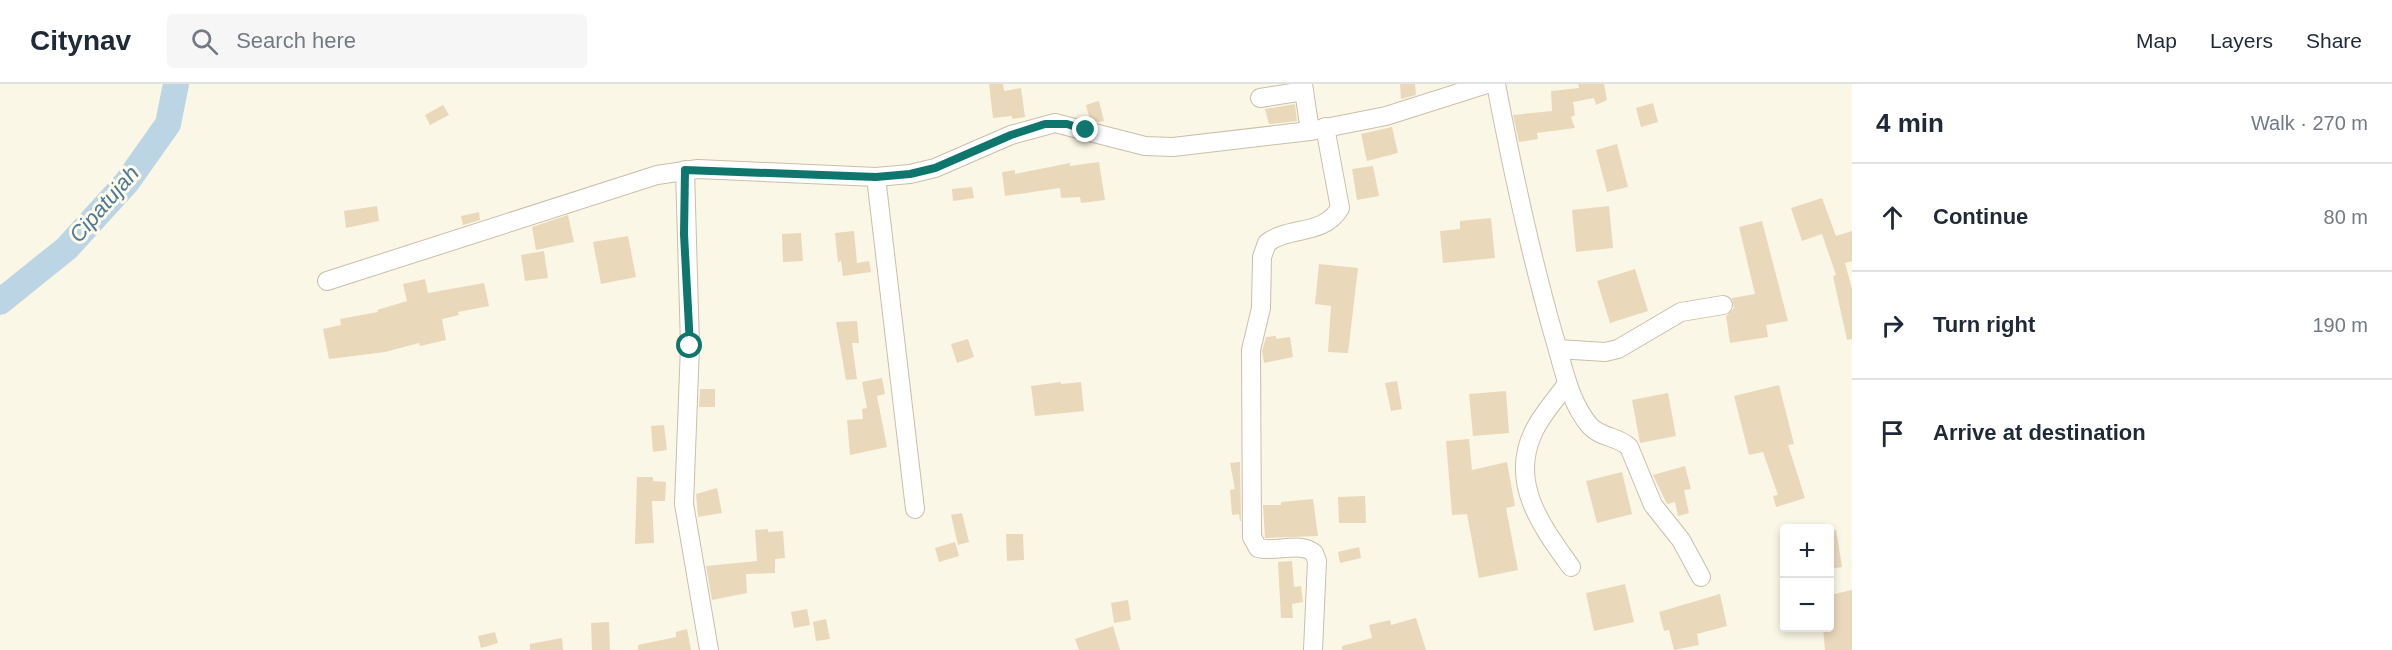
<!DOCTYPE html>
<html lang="en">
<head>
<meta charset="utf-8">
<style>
  :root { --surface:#fff; --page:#f6f6f7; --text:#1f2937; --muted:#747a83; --line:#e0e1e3 }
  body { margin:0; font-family:Arial,sans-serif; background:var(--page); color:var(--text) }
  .controls { position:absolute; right:18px; bottom:18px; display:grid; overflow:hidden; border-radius:6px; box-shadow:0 3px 9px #0003 }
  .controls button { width:54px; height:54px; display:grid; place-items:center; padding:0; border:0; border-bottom:2px solid var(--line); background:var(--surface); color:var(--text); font:30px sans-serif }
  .stop { position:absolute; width:18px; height:18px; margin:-14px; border:4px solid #0f766e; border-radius:50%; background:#fff }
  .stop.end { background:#0f766e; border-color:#fff; box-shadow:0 2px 6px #0008 }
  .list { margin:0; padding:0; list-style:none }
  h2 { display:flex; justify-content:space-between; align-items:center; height:78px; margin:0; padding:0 24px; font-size:26px }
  h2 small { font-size:20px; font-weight:400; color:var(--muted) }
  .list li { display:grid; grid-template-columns:39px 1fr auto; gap:18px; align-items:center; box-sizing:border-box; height:108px; padding:0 24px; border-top:2px solid var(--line) }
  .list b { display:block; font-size:22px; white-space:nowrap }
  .list em { font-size:20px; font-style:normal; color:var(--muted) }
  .icon { flex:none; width:33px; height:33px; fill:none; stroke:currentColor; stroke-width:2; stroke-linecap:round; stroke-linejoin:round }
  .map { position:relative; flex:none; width:1852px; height:566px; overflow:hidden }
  header { display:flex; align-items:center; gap:36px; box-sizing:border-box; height:84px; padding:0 30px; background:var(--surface); border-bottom:2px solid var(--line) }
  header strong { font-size:28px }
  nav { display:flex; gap:33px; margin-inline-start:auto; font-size:21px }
  .search { width:420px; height:54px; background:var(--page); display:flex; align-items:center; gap:15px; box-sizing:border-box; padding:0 21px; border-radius:6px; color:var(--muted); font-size:22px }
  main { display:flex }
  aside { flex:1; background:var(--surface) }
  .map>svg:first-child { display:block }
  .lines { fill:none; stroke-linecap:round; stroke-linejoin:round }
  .river { stroke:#bcd5e4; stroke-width:26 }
  .building { fill:#ead8bb }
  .minor-casing { stroke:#c9bfaa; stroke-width:20 }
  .minor { stroke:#fff; stroke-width:18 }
  .route { stroke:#0f766e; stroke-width:8 }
  .labels { text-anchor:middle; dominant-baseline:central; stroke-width:6; stroke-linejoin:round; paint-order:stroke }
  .water-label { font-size:22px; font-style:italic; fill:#4e7993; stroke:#fefbed }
</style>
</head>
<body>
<header>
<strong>Citynav</strong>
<div class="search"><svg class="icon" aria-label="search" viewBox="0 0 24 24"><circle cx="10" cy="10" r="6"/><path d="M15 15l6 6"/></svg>Search here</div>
<nav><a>Map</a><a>Layers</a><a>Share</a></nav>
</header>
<main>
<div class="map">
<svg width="1852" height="566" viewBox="0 0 1852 566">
  <rect width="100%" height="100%" fill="#fbf7e6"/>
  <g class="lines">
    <!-- river -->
    <polyline class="river" points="0,218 67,164 127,98 168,40 176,0"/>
  </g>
  <!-- building -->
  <g class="building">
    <polygon points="989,0 1003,0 1004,7 1021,4 1025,33 1012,35 1012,32 993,34"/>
    <polygon points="1400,0 1415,0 1416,11 1401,15"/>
    <polygon points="1578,0 1604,0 1607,16 1596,21 1594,14 1573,18 1575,31 1571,33 1575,44 1537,49 1538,55 1519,58 1513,31 1552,27 1551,7 1579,4"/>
    <polygon points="1099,17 1104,37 1098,38 1090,36 1086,21"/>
    <polygon points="1653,19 1658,38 1641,43 1636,24"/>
    <polygon points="1295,20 1297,37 1269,40 1265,25"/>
    <polygon points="443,21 449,31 430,41 425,31"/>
    <polygon points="1392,43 1398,69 1367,77 1361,50"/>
    <polygon points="1617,60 1628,103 1607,108 1596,66"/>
    <polygon points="1099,78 1105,116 1081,119 1080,113 1061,114 1060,104 1005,112 1002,88 1015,86 1015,90 1070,79 1070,82"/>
    <polygon points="1373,82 1379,112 1357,116 1352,85"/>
    <polygon points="972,103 974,114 953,117 952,105"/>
    <polygon points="1822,114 1836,152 1852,147 1852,177 1845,179 1852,205 1852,255 1847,256 1833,192 1836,191 1822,150 1802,157 1791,124"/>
    <polygon points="377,122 379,137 346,144 344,127"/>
    <polygon points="1609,122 1613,164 1576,168 1572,126"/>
    <polygon points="479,128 480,136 463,141 461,132"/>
    <polygon points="568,131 574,158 536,166 532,143"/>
    <polygon points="1491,134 1495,174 1443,179 1440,147 1460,145 1460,137"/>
    <polygon points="1762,137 1788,237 1766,241 1768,253 1730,259 1726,232 1734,224 1732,214 1755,210 1739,143"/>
    <polygon points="854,147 857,179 869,177 871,188 843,192 841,177 838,178 835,149"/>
    <polygon points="801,149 803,177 783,178 782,150"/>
    <polygon points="628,152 636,193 601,200 593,158"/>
    <polygon points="544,167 548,194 525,197 521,171"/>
    <polygon points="1319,180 1358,184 1348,269 1328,268 1331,222 1315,220"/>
    <polygon points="1635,185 1648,227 1610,239 1597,197"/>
    <polygon points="425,195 428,209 484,199 489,222 458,228 459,231 442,235 446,256 420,262 419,259 385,268 329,275 323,245 341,241 340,235 378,228 377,226 407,217 403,200"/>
    <polygon points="857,237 859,259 852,259 857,295 846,296 836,238"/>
    <polygon points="1276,252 1276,255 1290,253 1293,273 1264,279 1262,267 1266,253"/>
    <polygon points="968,255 974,273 957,279 951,260"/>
    <polygon points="882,294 885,310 877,312 887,363 850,371 847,336 863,335 862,325 867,324 862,298"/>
    <polygon points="1397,297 1402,325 1391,327 1385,299"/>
    <polygon points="1061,298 1061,300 1081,298 1084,327 1035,332 1031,302"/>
    <polygon points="1779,301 1794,360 1788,361 1805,414 1776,423 1773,412 1778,411 1763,368 1749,371 1734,312"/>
    <polygon points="700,305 715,305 715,323 699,323"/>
    <polygon points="1506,307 1509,349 1473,352 1469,310"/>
    <polygon points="1668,309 1676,352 1640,359 1632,316"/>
    <polygon points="664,341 667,366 653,368 651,342"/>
    <polygon points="1469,355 1472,386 1507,378 1515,422 1506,424 1518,486 1479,494 1467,430 1452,431 1446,357"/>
    <polygon points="1240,378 1241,437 1240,437 1239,430 1232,431 1230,406 1235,405 1230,379"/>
    <polygon points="1685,382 1691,405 1684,406 1689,429 1678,432 1675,418 1667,420 1653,391"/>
    <polygon points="1622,388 1632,430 1597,439 1586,397"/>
    <polygon points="637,393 653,393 653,397 666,398 665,417 652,417 654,459 635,460"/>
    <polygon points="717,404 722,429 698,433 696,410"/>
    <polygon points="1365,412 1366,439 1339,439 1338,413"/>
    <polygon points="1313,415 1318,452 1265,454 1263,421 1281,421 1281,418"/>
    <polygon points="962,429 969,458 958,461 951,431"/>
    <polygon points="768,445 768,448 783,447 785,474 775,475 775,489 746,490 747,509 712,516 706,482 757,477 755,446"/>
    <polygon points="1830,446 1836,446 1842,483 1830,485"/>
    <polygon points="1006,450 1023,450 1024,476 1007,477"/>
    <polygon points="955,458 959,472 939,478 935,464"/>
    <polygon points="1359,463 1361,474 1340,479 1338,468"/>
    <polygon points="1292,477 1294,503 1301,502 1303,518 1292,520 1293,534 1281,534 1278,478"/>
    <polygon points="1625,500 1634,538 1594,547 1586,509"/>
    <polygon points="1852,506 1852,566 1825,566 1823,543 1830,543 1830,534 1834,533 1830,511"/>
    <polygon points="1720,510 1727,542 1697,550 1699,561 1674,566 1669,546 1664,547 1659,528"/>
    <polygon points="1128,516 1131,536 1114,539 1111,519"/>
    <polygon points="807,525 810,541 794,544 791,528"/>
    <polygon points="1416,534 1426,566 1342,566 1342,562 1372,554 1369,541 1390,536 1391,541"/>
    <polygon points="826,535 830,555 816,557 813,538"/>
    <polygon points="609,538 610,566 592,566 591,539"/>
    <polygon points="1113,542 1120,566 1079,566 1075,555"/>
    <polygon points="687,545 691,566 638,566 638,561 676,553 676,548"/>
    <polygon points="495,548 498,559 481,564 478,552"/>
    <polygon points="562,554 563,566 530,566 530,560"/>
  </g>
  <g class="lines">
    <!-- minor casing -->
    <g class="minor-casing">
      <g id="minor">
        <polyline points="1303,0 1310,47"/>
        <path d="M 1496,0 C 1512,84 1530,168 1553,249 C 1563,281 1568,316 1590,342 C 1601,354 1618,352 1629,363 L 1653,421 L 1681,456 L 1701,493"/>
        <polyline points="1260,14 1304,7"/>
        <polyline points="685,86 690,262 684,420 709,566"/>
        <polyline points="876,93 915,425"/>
        <polyline points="327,197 657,91 698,85 876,93 910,90 935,84 1011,51 1055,39 1145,62 1173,63 1310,47 1386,32 1487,0"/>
        <polyline points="1558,265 1605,268 1618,265 1681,228 1723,221"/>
        <path d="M 1567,300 C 1556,315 1541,331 1533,349 C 1509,400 1543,444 1571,483"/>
        <path d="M 1313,566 L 1317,477 L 1314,469 C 1299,457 1275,469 1258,464 L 1252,453 L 1251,266 L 1261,224 L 1262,173 L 1267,159 C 1289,142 1324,152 1340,124 L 1325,43"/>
      </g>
    </g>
    <!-- minor -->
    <use href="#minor" class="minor"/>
  </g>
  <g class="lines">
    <!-- route -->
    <polyline class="route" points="690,262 684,150 685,86 876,93 910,90 935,84 1011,51 1045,40 1067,40 1086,46"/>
  </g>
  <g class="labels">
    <!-- water labels -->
    <g class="water-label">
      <text transform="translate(104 120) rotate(-49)">Cipatujah</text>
    </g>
  </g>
</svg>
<div class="controls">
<button>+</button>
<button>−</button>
</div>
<div class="stop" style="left:690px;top:262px"></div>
<div class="stop end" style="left:1086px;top:46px"></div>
</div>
<aside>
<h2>4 min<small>Walk · 270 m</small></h2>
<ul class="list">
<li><svg class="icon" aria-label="ahead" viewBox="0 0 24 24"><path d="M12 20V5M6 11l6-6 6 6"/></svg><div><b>Continue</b></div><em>80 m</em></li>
<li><svg class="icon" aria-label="right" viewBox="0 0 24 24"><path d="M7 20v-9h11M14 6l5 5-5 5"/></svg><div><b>Turn right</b></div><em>190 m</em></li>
<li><svg class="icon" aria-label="arrive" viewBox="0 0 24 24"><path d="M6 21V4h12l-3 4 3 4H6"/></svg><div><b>Arrive at destination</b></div></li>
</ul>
</aside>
</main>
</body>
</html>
